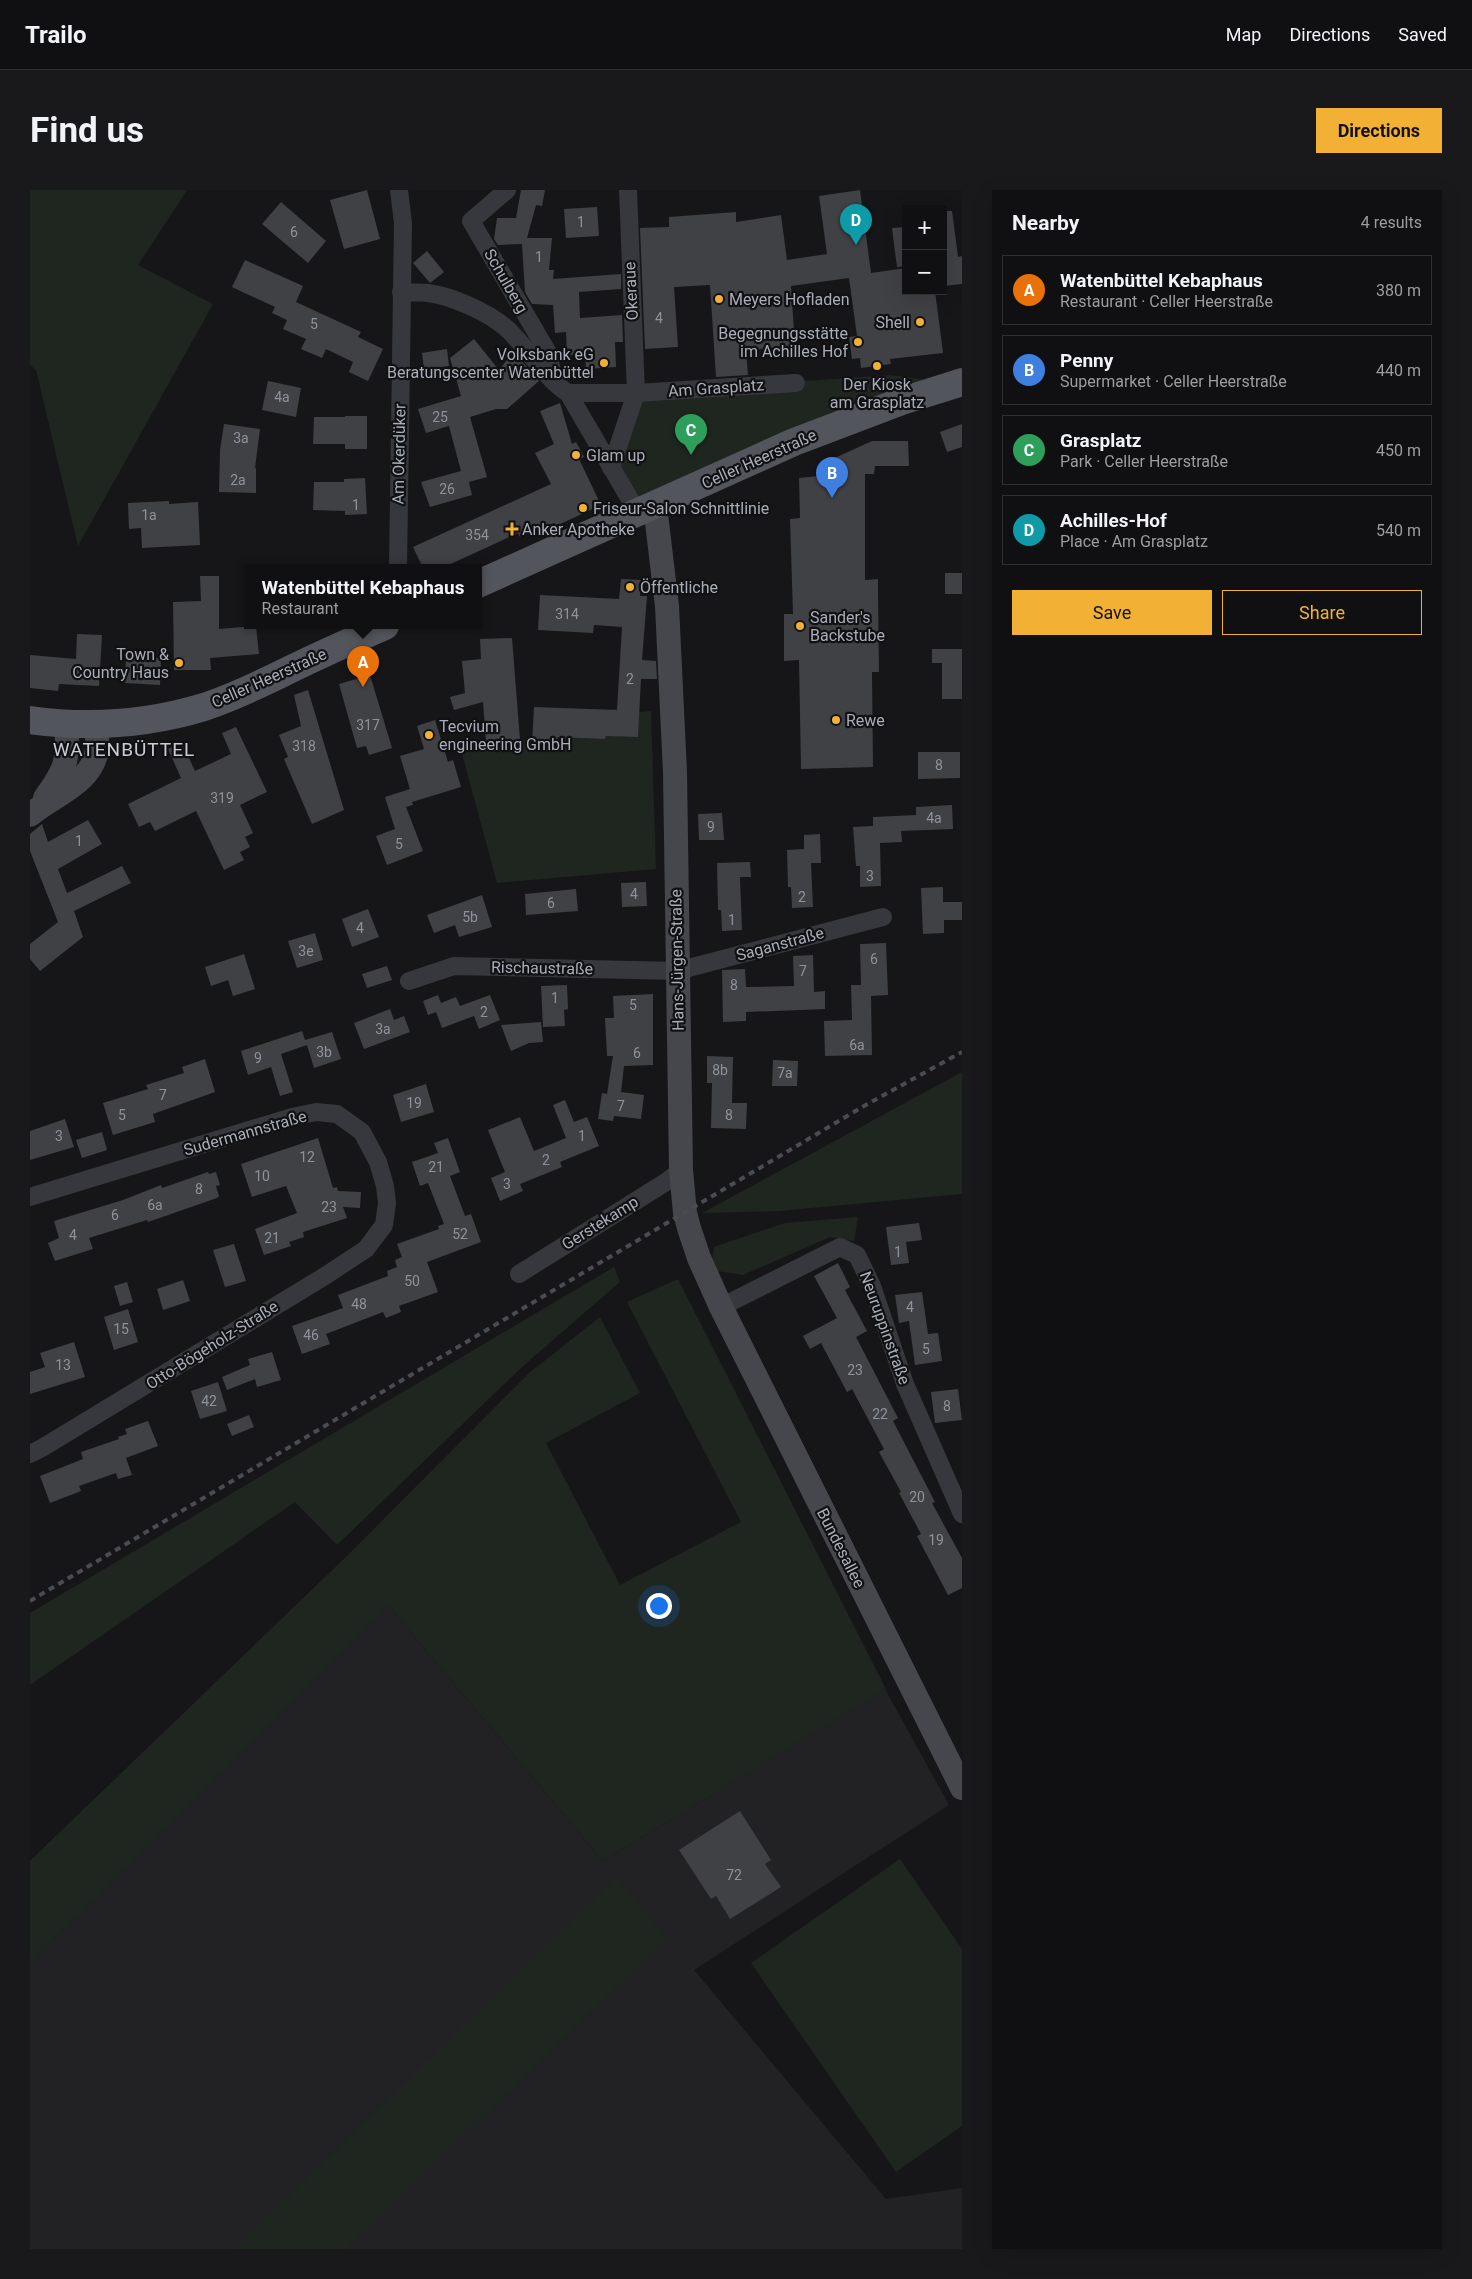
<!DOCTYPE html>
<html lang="en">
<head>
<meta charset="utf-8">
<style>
  :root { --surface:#101012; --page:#19191b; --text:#f1f3f6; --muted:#9c9d9f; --line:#303032; --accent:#f2b134 }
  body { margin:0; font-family:Roboto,sans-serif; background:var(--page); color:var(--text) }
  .controls { position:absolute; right:15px; top:15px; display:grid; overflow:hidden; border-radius:0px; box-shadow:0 5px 20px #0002 }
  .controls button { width:45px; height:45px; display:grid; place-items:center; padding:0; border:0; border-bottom:1px solid var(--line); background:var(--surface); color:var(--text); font:25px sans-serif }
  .you { position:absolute; left:628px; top:1415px; width:18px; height:18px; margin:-12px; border:4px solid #fff; border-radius:50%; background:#1a73e8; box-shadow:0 0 0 8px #1a73e833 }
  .badge { display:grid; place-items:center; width:32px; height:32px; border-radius:50%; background:var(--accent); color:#fff; font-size:16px; font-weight:700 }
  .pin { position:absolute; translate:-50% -41px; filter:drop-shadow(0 1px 2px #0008) }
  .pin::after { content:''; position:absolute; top:26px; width:18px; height:15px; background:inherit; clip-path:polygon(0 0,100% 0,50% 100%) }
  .popup { position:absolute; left:214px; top:374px; width:238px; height:65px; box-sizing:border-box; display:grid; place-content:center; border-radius:0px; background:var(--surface); filter:drop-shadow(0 1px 4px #0005); font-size:16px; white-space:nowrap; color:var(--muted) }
  .popup b { font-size:19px; color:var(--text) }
  .popup::after { content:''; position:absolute; left:50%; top:100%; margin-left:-10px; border:10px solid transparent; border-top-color:var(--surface) }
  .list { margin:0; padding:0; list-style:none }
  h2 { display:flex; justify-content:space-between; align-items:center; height:65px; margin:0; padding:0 20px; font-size:21px }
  h2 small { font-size:16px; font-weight:400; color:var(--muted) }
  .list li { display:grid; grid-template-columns:32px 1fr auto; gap:15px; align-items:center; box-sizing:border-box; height:70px; margin:0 10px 10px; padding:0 10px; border:1px solid var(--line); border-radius:0px }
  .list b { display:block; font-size:19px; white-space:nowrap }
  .list p { margin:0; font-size:16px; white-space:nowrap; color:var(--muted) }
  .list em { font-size:16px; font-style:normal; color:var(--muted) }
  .actions { display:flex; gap:10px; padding:15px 20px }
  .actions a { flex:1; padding:11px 0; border:1px solid var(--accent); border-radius:0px; text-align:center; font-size:18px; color:var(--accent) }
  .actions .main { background:var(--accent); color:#111 }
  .map { position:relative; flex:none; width:932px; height:2059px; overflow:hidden; border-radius:0px }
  header { display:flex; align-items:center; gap:30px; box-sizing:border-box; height:70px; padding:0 25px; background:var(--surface); border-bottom:1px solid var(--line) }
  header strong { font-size:24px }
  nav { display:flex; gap:28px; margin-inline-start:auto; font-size:18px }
  .intro { display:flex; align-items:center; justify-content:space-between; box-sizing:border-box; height:120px; padding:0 30px }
  h1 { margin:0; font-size:35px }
  .button { padding:12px 22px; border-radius:0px; background:var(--accent); color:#111; font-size:18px; font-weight:700 }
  main { display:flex; gap:30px; padding:0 30px }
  aside { flex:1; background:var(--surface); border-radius:0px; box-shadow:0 5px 20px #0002 }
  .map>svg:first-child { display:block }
  .built { fill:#222225 }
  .green { fill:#1e261f }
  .building { fill:#404145 }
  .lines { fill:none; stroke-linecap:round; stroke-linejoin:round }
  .minor { stroke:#37383d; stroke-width:18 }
  .secondary { stroke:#45474d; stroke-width:24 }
  .primary { stroke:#53555c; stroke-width:28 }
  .rail { stroke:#4a4c52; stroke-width:4; stroke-dasharray:6 5; stroke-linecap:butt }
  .poi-dot { fill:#f2b134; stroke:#111113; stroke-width:2 }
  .labels { text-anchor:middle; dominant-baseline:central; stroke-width:4.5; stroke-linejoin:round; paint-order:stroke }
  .number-label { font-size:14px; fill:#8e929b }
  .street-label { font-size:16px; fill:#a8adb8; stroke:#111113 }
  .poi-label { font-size:16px; fill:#a8adb8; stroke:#111113; text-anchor:start }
  .quarter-label { font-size:19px; letter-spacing:1px; fill:#c9ccd4; stroke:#111113 }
</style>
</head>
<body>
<header>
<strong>Trailo</strong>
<nav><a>Map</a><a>Directions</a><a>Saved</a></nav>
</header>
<div class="intro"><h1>Find us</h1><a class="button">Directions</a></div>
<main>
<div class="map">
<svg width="932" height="2059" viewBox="0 0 932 2059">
  <rect width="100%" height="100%" fill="#161618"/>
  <!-- built -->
  <polygon class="built" points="317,1366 573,1671 855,1499 919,1615 664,1780 856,2009 932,1998 932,2059 0,2059 0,1671"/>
  <!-- green -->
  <g class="green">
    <polygon points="0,0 157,0 108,75 183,114 48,356 6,180 0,175"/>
    <polygon points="861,185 926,194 608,323 581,278 606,203"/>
    <polygon points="588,519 586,546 608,547 609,522 621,521 626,679 467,693 431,560 456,552 502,549 502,555 527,554 527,547 575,549 577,520"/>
    <polygon points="932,882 932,1004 749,1021 672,1023"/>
    <polygon points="828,1027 824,1051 800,1047 713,1085 687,1081 682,1070 684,1057 755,1033"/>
    <polygon points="584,1077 590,1092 493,1176 307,1355 265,1312 0,1495 0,1423"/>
    <polygon points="648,1089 856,1499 573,1671 358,1415 0,1771 0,1671 317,1366 499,1183 570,1127 610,1203 516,1253 590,1395 711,1332 597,1112"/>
    <polygon points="870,1669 932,1759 932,1936 866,1982 721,1773"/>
    <polygon points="586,1687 637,1748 316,2059 204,2059"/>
  </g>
  <!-- building -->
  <g class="building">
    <polygon points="337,0 350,49 314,59 300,10"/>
    <polygon points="491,0 515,0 512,16 506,15 497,48 522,48 519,80 524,80 523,89 591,84 591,99 549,102 550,128 592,125 593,152 585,152 586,177 556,179 555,164 537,165 536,142 525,143 523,115 502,114 495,102 492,54 468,55 464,49 467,28 486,28"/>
    <polygon points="830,0 841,83 876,78 876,101 905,101 913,163 860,169 861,174 831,178 830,168 822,169 819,147 827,146 819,88 761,96 765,156 716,160 718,185 686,187 680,95 644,97 648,157 615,159 610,38 639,37 639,27 706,22 706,32 751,25 757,70 797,64 789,6"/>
    <polygon points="251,12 296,51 278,73 232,34"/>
    <polygon points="567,17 569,46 536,48 534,19"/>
    <polygon points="913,21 922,21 928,67 932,66 932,94 913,96"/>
    <polygon points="876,37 876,76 867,77 862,38"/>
    <polygon points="397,61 414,82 400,93 383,73"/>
    <polygon points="215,70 273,96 266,112 331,142 328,147 353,159 338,191 319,182 323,172 296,159 292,168 271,159 276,149 253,139 257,130 242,123 245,117 202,97"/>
    <polygon points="444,149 469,180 477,170 490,169 509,191 477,219 466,219 440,227 457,287 439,292 442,305 400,317 391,292 431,281 419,236 396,243 388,219 431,206 420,168"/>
    <polygon points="417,159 419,176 394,179 392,163"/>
    <polygon points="238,191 271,198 266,227 232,220"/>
    <polygon points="530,213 542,254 546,252 554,267 549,269 571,315 526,336 524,333 490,347 488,343 412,378 393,378 383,357 521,294 505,263 524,254 510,221"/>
    <polygon points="315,226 337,226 337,259 315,259 315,254 283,254 284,227 315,227"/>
    <polygon points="194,234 230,239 225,278 226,278 226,303 189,302 190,260"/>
    <polygon points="932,234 932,257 917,262 910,242"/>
    <polygon points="842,251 878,251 879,276 845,276 844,284 835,284 835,390 848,389 848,403 849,482 842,482 843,577 771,579 769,470 754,471 754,424 763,424 760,329 770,328 769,288 788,286 787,276"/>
    <polygon points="335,288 337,324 315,325 315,321 283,320 284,292 314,292 314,289"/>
    <polygon points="139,311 139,314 168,312 170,355 112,358 111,338 99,339 98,313"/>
    <rect x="915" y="383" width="17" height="21"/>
    <polygon points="170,386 189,386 189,439 226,436 229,464 180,468 181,480 144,480 143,412 171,411"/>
    <polygon points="591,389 611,390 610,406 617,406 612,470 626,471 627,489 611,489 608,547 576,546 575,549 527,547 528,554 502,555 504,517 587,520 592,437 564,435 563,443 508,440 510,405 589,409"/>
    <polygon points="47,444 72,445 69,496 29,494 28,501 0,498 0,465 46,469"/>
    <polygon points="482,448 490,550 456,552 453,512 424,520 420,507 435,503 432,471 451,469 450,449"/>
    <polygon points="902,459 932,459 932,509 912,509 912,473 902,473"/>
    <polygon points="96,467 131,468 130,495 95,493"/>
    <polygon points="340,485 362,558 339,565 336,556 327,558 309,494"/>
    <polygon points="278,500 314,620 282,634 254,569 258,567 249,545 271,536 264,505"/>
    <polygon points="405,530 418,572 423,570 431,597 382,612 383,615 376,617 393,661 357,675 346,646 365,639 355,607 380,599 370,566 394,559 387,536"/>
    <polygon points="206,537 237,602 210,615 223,643 215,647 220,657 210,662 214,670 194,680 166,621 125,641 120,632 109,637 98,614 151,588 138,559 152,553 165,581 201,564 192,543"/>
    <polygon points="888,562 930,562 930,588 888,589"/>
    <polygon points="922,615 923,639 871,641 872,652 850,653 851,696 830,697 830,676 826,676 823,637 843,636 843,627 886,625 886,617"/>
    <polygon points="692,623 694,650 669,650 668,624"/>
    <polygon points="58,630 72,654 28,679 37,703 92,676 101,693 44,721 53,747 10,781 0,769 0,754 28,732 0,661 0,644 12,634 18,652"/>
    <polygon points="790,644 791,673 781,673 783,717 762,718 761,697 758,697 757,660 774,659 774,645"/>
    <polygon points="720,672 721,687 710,687 712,740 692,741 691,720 688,720 687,673"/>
    <polygon points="616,692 617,716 592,717 591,693"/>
    <polygon points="913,697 913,712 932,712 932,730 914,730 914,743 893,744 891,698"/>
    <polygon points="546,699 548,721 496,725 495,704"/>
    <polygon points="452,705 462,737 429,747 425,735 404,743 397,725"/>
    <polygon points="338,719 349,747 322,757 312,729"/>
    <polygon points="285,743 293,770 267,778 258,751"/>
    <polygon points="856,753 858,805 841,806 842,865 795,866 794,831 822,830 821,795 831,795 830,754"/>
    <polygon points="214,764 225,799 203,806 198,790 181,796 175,777"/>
    <polygon points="783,765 784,802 795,801 795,819 716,822 716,831 693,832 692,780 715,779 716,797 764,796 763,766"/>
    <polygon points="357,776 362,790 337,798 332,784"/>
    <polygon points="537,795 538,819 534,820 535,836 513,837 511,796"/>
    <polygon points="623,804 623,875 594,876 591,902 614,905 611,929 584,926 583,931 568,929 572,903 577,904 583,866 577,866 575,828 584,828 583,806"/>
    <polygon points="408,805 411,813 426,807 430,816 460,805 470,830 449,839 444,826 412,838 406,822 398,825 393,811"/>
    <polygon points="360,819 364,830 374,826 380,842 334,859 324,833"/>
    <polygon points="511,832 513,852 499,853 481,861 471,835"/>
    <polygon points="272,841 275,850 302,842 311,869 284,878 277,855 251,864 263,902 250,906 241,877 218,885 211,861"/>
    <polygon points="677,866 703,867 702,913 717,913 716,939 681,938 682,893 677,893"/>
    <polygon points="175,869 185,902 123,924 125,932 83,945 73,913 118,899 116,895 154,883 152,877"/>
    <polygon points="743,870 768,871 767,896 742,896"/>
    <polygon points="396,894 404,922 371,932 363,905"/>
    <polygon points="535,910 544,932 557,927 569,956 530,972 532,977 490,994 493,1001 470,1011 461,988 475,982 458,940 490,927 504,961 536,948 523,915"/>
    <polygon points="35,929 44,957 0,970 0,941"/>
    <polygon points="72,942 77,960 52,968 46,950"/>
    <polygon points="288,948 303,998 307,997 308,1001 331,1002 330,1018 313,1017 317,1028 273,1042 274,1047 259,1052 261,1056 234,1065 225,1039 267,1023 256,996 222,1007 211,974"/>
    <polygon points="418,948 430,982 420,986 435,1026 441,1024 451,1052 397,1072 408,1102 369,1116 371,1122 356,1128 353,1122 296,1144 300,1154 272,1164 262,1136 313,1118 308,1105 358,1086 357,1081 367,1077 365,1070 372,1067 367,1054 409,1039 408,1036 414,1034 398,993 390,996 382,972 408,963 404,953"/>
    <polygon points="178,982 179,984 186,982 190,995 186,996 189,1006 187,1008 118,1032 117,1030 59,1048 63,1059 25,1071 18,1053 29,1048 24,1031 93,1010 131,995 132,998"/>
    <polygon points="889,1033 892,1050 876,1052 879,1073 861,1075 856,1037"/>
    <polygon points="204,1054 216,1091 195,1097 183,1060"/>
    <polygon points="808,1073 820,1097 815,1100 837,1141 826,1147 868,1228 863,1231 905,1312 902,1313 932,1368 932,1398 918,1405 887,1346 891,1344 869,1303 871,1302 849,1262 854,1259 822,1199 817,1202 791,1153 780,1159 773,1146 807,1128 784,1086"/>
    <polygon points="153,1090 160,1111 133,1120 127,1099"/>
    <polygon points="97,1092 103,1112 90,1116 84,1096"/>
    <polygon points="892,1102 898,1144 908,1143 912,1171 885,1175 879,1131 869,1133 865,1105"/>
    <polygon points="98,1119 108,1152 84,1160 74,1127"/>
    <polygon points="44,1152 55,1187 0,1204 0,1182 15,1177 10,1163"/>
    <polygon points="242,1162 251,1190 227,1197 225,1189 197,1200 192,1187 220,1175 218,1169"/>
    <polygon points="188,1192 197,1221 170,1229 161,1201"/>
    <polygon points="928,1199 932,1230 905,1233 901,1202"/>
    <polygon points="219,1225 224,1237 202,1246 197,1234"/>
    <polygon points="118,1231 128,1256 96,1268 102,1285 88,1289 86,1283 49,1296 51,1301 20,1313 10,1286 53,1269 51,1262 89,1249 88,1247 97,1244 95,1239"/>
    <polygon points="710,1621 741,1670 735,1674 751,1697 700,1729 686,1706 681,1709 649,1660"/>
  </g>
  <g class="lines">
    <!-- minor -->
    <g class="minor">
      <polyline points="477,0 441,31 517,161 524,189"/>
      <path d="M 371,102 C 380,103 389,102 398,103 C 422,106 457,122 475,137 C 498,157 512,186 538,203 L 608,323"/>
      <polyline points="538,203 606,203 766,193"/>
      <polyline points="581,278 606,203 598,0"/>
      <polyline points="368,378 373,33 369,0"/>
      <polyline points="379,791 424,776 647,781 853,727"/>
      <polyline points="0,1007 262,927 286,922 307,924 332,942 348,972 355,996 357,1013 354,1035 336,1059 295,1086 12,1258 0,1264"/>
      <polyline points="489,1084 636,992 651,980"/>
      <polyline points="691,1117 810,1057 827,1065 842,1096 875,1194 932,1324"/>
    </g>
    <!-- secondary -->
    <g class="secondary">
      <polyline points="625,316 637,416 645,582 651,980 655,1023 659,1038 669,1068 691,1117 932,1598"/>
      <path d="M 15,608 C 38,576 37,572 37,534"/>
      <path d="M 0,625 C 23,605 64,593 67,558 C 68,550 66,542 66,534"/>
    </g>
    <!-- primary -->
    <g class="primary">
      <polyline points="448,394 764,252 872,211 932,192"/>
      <path d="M 0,530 C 58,538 118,534 174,517 C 204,507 233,493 261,479 C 292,464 323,450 355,436"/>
    </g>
    <!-- rail -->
    <polyline class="rail" points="0,1411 834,916 932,862"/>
  </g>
  <!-- markers -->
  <g class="poi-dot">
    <circle cx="689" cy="109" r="5"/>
    <circle cx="890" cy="132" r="5"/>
    <circle cx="828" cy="152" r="5"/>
    <circle cx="574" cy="173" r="5"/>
    <circle cx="847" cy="176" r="5"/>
    <circle cx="546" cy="265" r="5"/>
    <circle cx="553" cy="318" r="5"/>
    <path d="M479.5 331.5h5v5h5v5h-5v5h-5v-5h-5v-5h5z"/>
    <circle cx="600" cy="397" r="5"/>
    <circle cx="770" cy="436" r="5"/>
    <circle cx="149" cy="473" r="5"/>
    <circle cx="806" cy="530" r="5"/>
    <circle cx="399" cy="545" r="5"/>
  </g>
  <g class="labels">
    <!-- number labels -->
    <g class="number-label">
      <text x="551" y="32">1</text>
      <text x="264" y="42">6</text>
      <text x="509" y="67">1</text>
      <text x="629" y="128">4</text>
      <text x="284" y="134">5</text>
      <text x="252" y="207">4a</text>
      <text x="410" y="227">25</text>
      <text x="211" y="248">3a</text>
      <text x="208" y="290">2a</text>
      <text x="417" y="299">26</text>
      <text x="326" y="315">1</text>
      <text x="119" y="325">1a</text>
      <text x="447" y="345">354</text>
      <text x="537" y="424">314</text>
      <text x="600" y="489">2</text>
      <text x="338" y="535">317</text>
      <text x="274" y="556">318</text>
      <text x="909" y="575">8</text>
      <text x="192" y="608">319</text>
      <text x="904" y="628">4a</text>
      <text x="681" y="637">9</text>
      <text x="49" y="651">1</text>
      <text x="369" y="654">5</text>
      <text x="840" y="686">3</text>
      <text x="604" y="704">4</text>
      <text x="772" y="707">2</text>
      <text x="521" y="713">6</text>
      <text x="440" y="727">5b</text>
      <text x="702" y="730">1</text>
      <text x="330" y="738">4</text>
      <text x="276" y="761">3e</text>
      <text x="844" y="769">6</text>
      <text x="773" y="781">7</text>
      <text x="704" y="795">8</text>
      <text x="525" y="808">1</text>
      <text x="603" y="815">5</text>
      <text x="454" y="822">2</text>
      <text x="353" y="839">3a</text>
      <text x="827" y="855">6a</text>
      <text x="294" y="862">3b</text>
      <text x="607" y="863">6</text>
      <text x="228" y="868">9</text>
      <text x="690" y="880">8b</text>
      <text x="755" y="883">7a</text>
      <text x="133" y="905">7</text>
      <text x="384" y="913">19</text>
      <text x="591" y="916">7</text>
      <text x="92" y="925">5</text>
      <text x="699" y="925">8</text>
      <text x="29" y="946">3</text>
      <text x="552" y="946">1</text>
      <text x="277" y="967">12</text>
      <text x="516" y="970">2</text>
      <text x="406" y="977">21</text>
      <text x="232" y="986">10</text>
      <text x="477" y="994">3</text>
      <text x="169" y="999">8</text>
      <text x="125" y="1015">6a</text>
      <text x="299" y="1017">23</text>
      <text x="85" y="1025">6</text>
      <text x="430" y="1044">52</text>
      <text x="43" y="1045">4</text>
      <text x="242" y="1048">21</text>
      <text x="868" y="1062">1</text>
      <text x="382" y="1091">50</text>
      <text x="329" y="1114">48</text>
      <text x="880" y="1117">4</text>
      <text x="91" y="1139">15</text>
      <text x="281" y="1145">46</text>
      <text x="896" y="1159">5</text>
      <text x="33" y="1175">13</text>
      <text x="825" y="1180">23</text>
      <text x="179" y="1211">42</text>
      <text x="917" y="1216">8</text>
      <text x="850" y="1224">22</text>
      <text x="887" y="1307">20</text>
      <text x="906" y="1350">19</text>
      <text x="704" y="1685">72</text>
    </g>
    <!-- street labels -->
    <g class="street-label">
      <text transform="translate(476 91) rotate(60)">Schulberg</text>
      <text transform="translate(601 101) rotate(-93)">Okeraue</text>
      <text transform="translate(686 198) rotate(-4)">Am Grasplatz</text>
      <text transform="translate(369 264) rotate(-89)">Am Okerdüker</text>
      <text transform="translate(729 269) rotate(-24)">Celler Heerstraße</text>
      <text transform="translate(239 488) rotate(-24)">Celler Heerstraße</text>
      <text transform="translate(750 754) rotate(-15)">Saganstraße</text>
      <text transform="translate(647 770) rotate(-91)">Hans-Jürgen-Straße</text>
      <text transform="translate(512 778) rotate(1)">Rischaustraße</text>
      <text transform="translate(215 943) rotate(-16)">Sudermannstraße</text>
      <text transform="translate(570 1033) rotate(-32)">Gerstekamp</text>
      <text transform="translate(855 1138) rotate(70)">Neuruppinstraße</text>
      <text transform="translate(182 1155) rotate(-32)">Otto-Bögeholz-Straße</text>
      <text transform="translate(811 1358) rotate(63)">Bundesallee</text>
    </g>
    <!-- poi labels -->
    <g class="poi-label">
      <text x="699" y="109">Meyers Hofladen</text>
      <text x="880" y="132" text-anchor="end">Shell</text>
      <text x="818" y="143" text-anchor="end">Begegnungsstätte<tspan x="818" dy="18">im Achilles Hof</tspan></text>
      <text x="564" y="164" text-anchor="end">Volksbank eG<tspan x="564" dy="18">Beratungscenter Watenbüttel</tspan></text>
      <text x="847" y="194" text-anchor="middle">Der Kiosk<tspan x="847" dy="18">am Grasplatz</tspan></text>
      <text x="556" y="265">Glam up</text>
      <text x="563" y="318">Friseur-Salon Schnittlinie</text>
      <text x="492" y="339">Anker Apotheke</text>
      <text x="610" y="397">Öffentliche</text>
      <text x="780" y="427">Sander's<tspan x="780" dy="18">Backstube</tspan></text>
      <text x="139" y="464" text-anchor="end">Town &amp;<tspan x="139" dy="18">Country Haus</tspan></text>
      <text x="816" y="530">Rewe</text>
      <text x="409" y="536">Tecvium<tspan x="409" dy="18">engineering GmbH</tspan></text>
    </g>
    <!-- quarter labels -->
    <g class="quarter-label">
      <text x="94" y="559">WATENBÜTTEL</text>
    </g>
  </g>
</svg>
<div class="controls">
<button>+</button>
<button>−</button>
</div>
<div class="you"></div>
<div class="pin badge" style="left:333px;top:497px;background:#e8710a">A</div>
<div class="popup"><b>Watenbüttel Kebaphaus</b>Restaurant</div>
<div class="pin badge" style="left:802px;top:308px;background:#3f7fe0">B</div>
<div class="pin badge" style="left:661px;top:265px;background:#2e9e5b">C</div>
<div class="pin badge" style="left:826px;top:55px;background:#0f9aa8">D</div>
</div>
<aside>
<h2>Nearby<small>4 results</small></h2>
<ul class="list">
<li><span class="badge" style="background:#e8710a">A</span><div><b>Watenbüttel Kebaphaus</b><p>Restaurant · Celler Heerstraße</p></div><em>380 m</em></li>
<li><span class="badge" style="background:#3f7fe0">B</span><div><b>Penny</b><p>Supermarket · Celler Heerstraße</p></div><em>440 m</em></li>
<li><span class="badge" style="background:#2e9e5b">C</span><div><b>Grasplatz</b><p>Park · Celler Heerstraße</p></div><em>450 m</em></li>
<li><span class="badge" style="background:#0f9aa8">D</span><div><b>Achilles-Hof</b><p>Place · Am Grasplatz</p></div><em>540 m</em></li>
</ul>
<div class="actions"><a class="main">Save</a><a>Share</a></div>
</aside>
</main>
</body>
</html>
